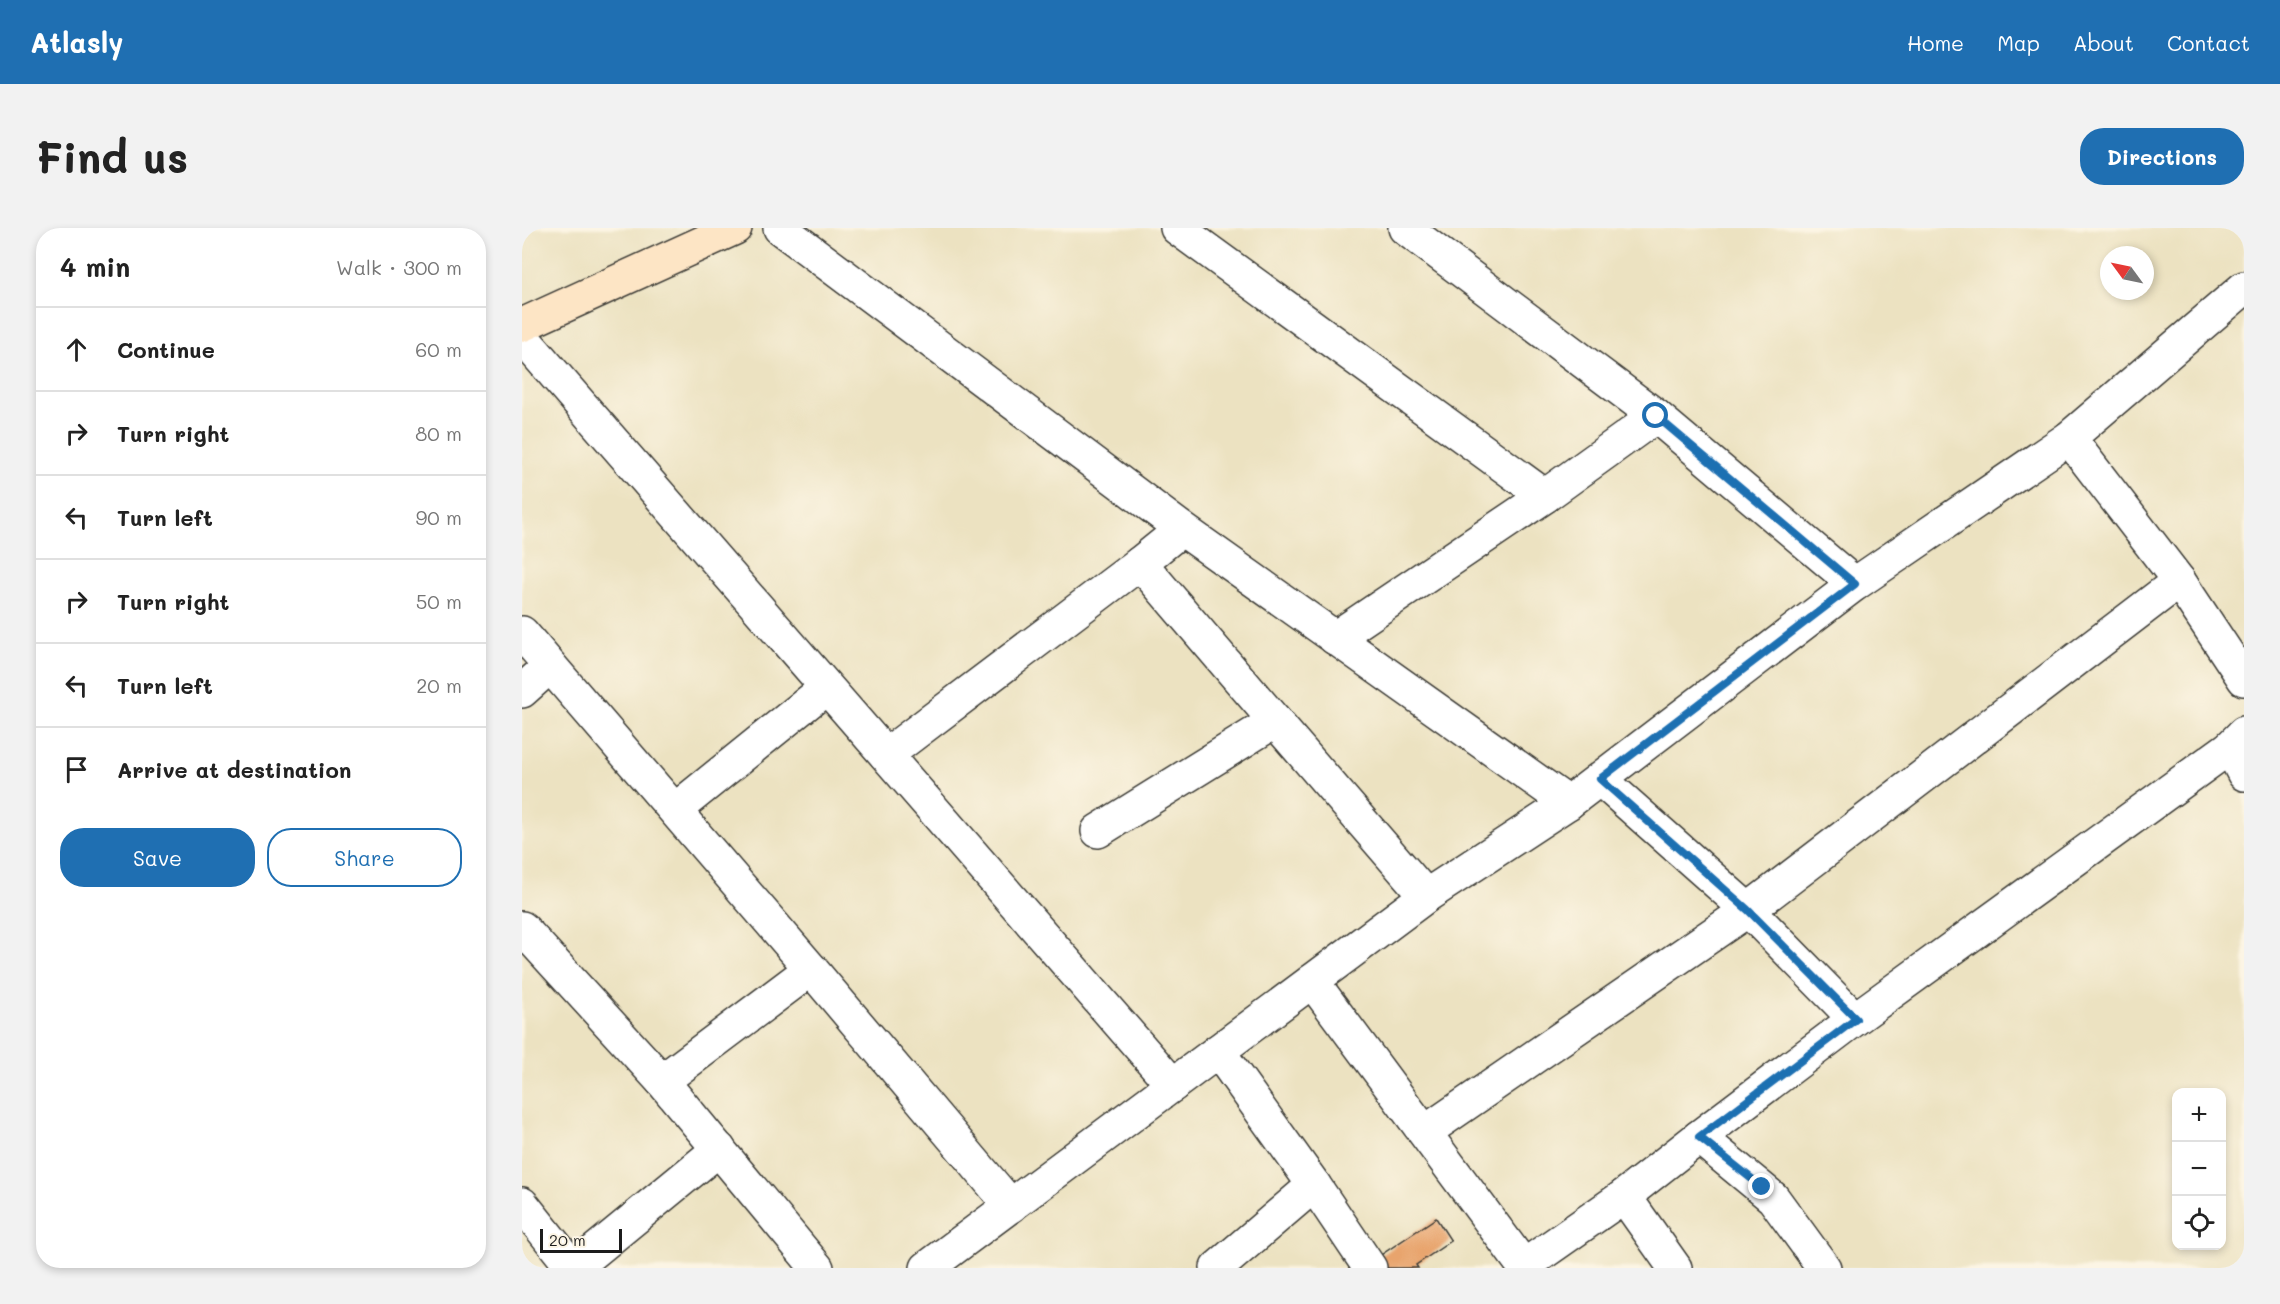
<!DOCTYPE html>
<html lang="en">
<head>
<meta charset="utf-8">
<style>
  :root { --surface:#fff; --page:#f2f2f2; --text:#222; --muted:#767676; --line:#e0e0e0; --accent:#1f6fb2 }
  body { margin:0; font-family:Mali,sans-serif; background:var(--page); color:var(--text) }
  .controls { position:absolute; right:18px; bottom:18px; display:grid; overflow:hidden; border-radius:12px; box-shadow:0 3px 9px #0003 }
  .controls button { width:54px; height:54px; display:grid; place-items:center; padding:0; border:0; border-bottom:2px solid var(--line); background:var(--surface); color:var(--text); font:30px sans-serif }
  .compass { position:absolute; left:1578px; top:18px; width:54px; height:54px; border-radius:50%; background:var(--surface); box-shadow:0 3px 9px #0003; rotate:303deg }
  .scale { position:absolute; left:18px; bottom:15px; width:82px; box-sizing:border-box; padding-left:6px; border:3px solid #1c1c1c; border-top:0; font-size:16px; line-height:21px; white-space:nowrap; color:#1c1c1c; -webkit-text-stroke:4px #fcf5e5; paint-order:stroke }
  .stop { position:absolute; width:18px; height:18px; margin:-14px; border:4px solid #1f6fb2; border-radius:50%; background:#fff }
  .stop.end { background:#1f6fb2; border-color:#fff; box-shadow:0 2px 6px #0008 }
  .list { margin:0; padding:0; list-style:none }
  h2 { display:flex; justify-content:space-between; align-items:center; height:78px; margin:0; padding:0 24px; font-size:26px }
  h2 small { font-size:20px; font-weight:400; color:var(--muted) }
  .list li { display:grid; grid-template-columns:39px 1fr auto; gap:18px; align-items:center; box-sizing:border-box; height:84px; padding:0 24px; border-top:2px solid var(--line) }
  .list b { display:block; font-size:22px; white-space:nowrap }
  .list em { font-size:20px; font-style:normal; color:var(--muted) }
  .actions { display:flex; gap:12px; padding:18px 24px }
  .actions a { flex:1; padding:14px 0; border:2px solid var(--accent); border-radius:24px; text-align:center; font-size:21px; color:var(--accent) }
  .actions .main { background:var(--accent); color:#fff }
  .icon { flex:none; width:33px; height:33px; fill:none; stroke:currentColor; stroke-width:2; stroke-linecap:round; stroke-linejoin:round }
  .map { position:relative; flex:none; width:1722px; height:1040px; overflow:hidden; border-radius:24px }
  header { display:flex; align-items:center; gap:36px; box-sizing:border-box; height:84px; padding:0 30px; background:var(--accent); color:#fff }
  header strong { font-size:28px }
  nav { display:flex; gap:33px; margin-inline-start:auto; font-size:21px }
  .intro { display:flex; align-items:center; justify-content:space-between; box-sizing:border-box; height:144px; padding:0 36px }
  h1 { margin:0; font-size:42px }
  .button { padding:15px 27px; border-radius:24px; background:var(--accent); color:#fff; font-size:21px; font-weight:700 }
  main { display:flex; gap:36px; padding:0 36px }
  aside { flex:1; background:var(--surface); border-radius:24px; box-shadow:0 3px 9px #0003 }
  .map>svg:first-child { display:block }
  .building { fill:#e8a46d }
  .lines { fill:none; stroke-linecap:round; stroke-linejoin:round }
  .minor-casing { stroke:#3b3a35; stroke-width:36 }
  .secondary-casing { stroke:#3b3a35; stroke-width:36 }
  .minor { stroke:#fff; stroke-width:33 }
  .secondary { stroke:#fde5c5; stroke-width:33 }
  .route { stroke:#1f6fb2; stroke-width:8 }
</style>
</head>
<body>
<header>
<strong>Atlasly</strong>
<nav><a>Home</a><a>Map</a><a>About</a><a>Contact</a></nav>
</header>
<div class="intro"><h1>Find us</h1><a class="button">Directions</a></div>
<main>
<aside>
<h2>4 min<small>Walk · 300 m</small></h2>
<ul class="list">
<li><svg class="icon" aria-label="ahead" viewBox="0 0 24 24"><path d="M12 20V5M6 11l6-6 6 6"/></svg><div><b>Continue</b></div><em>60 m</em></li>
<li><svg class="icon" aria-label="right" viewBox="0 0 24 24"><path d="M7 20v-9h11M14 6l5 5-5 5"/></svg><div><b>Turn right</b></div><em>80 m</em></li>
<li><svg class="icon" aria-label="left" viewBox="0 0 24 24"><path d="M17 20v-9H6M10 6l-5 5 5 5"/></svg><div><b>Turn left</b></div><em>90 m</em></li>
<li><svg class="icon" aria-label="right" viewBox="0 0 24 24"><path d="M7 20v-9h11M14 6l5 5-5 5"/></svg><div><b>Turn right</b></div><em>50 m</em></li>
<li><svg class="icon" aria-label="left" viewBox="0 0 24 24"><path d="M17 20v-9H6M10 6l-5 5 5 5"/></svg><div><b>Turn left</b></div><em>20 m</em></li>
<li><svg class="icon" aria-label="arrive" viewBox="0 0 24 24"><path d="M6 21V4h12l-3 4 3 4H6"/></svg><div><b>Arrive at destination</b></div></li>
</ul>
<div class="actions"><a class="main">Save</a><a>Share</a></div>
</aside>
<div class="map">
<svg width="1722" height="1040" viewBox="0 0 1722 1040">
  <rect width="100%" height="100%" fill="#fcf5e5"/>
  <filter id="ink" filterUnits="userSpaceOnUse"><feTurbulence type="fractalNoise" baseFrequency=".0167" numOctaves="2"/><feDisplacementMap in="SourceGraphic" scale="12" xChannelSelector="R" yChannelSelector="G"/><feConvolveMatrix kernelMatrix="1 2 1 2 8 2 1 2 1" color-interpolation-filters="sRGB"/></filter>
  <filter id="wash" filterUnits="userSpaceOnUse"><feTurbulence type="fractalNoise" baseFrequency=".008" numOctaves="4" result="noise"/><feDisplacementMap in="SourceGraphic" scale="24" xChannelSelector="R" yChannelSelector="G"/><feGaussianBlur stdDeviation="1.35" result="paint"/><feColorMatrix in="noise" values="0 0 0 0 0 0 0 0 0 0 0 0 0 0 0 0 0 1.4 0 .05"/><feComposite in="paint" operator="in"/></filter>
  <g filter="url(#wash)">
    <rect width="100%" height="100%" fill="#ece2c1"/>
    <g id="blocks">
      <!-- building -->
      <polygon class="building" points="914,990 929,1013 894,1037 896,1040 855,1040 850,1033"/>
    </g>
  </g>
  <g filter="url(#ink)">
    <use href="#blocks" fill-opacity="0" stroke="#3b3a35" stroke-width="1.5"/>
    <g class="lines">
      <!-- minor casing -->
      <g class="minor-casing">
        <g id="minor">
          <polyline points="258,0 660,301 1046,575"/>
          <polyline points="655,0 1023,268"/>
          <polyline points="883,0 1134,188 1333,356"/>
          <polyline points="0,109 651,857"/>
          <polyline points="1547,210 1657,353 1722,451"/>
          <polyline points="618,335 753,493"/>
          <polyline points="0,405 289,741 489,978"/>
          <polyline points="813,410 1023,268 1134,188"/>
          <polyline points="0,463 28,438"/>
          <polyline points="1708,519 1722,546"/>
          <polyline points="364,527 618,335 660,301"/>
          <polyline points="1078,551 1226,682 1333,791"/>
          <polyline points="153,582 304,460"/>
          <polyline points="576,603 753,493 904,668"/>
          <polyline points="0,700 140,853 295,1040"/>
          <polyline points="790,753 1003,1040"/>
          <polyline points="696,823 792,957 848,1040"/>
          <polyline points="140,853 289,741"/>
          <polyline points="903,904 1226,682 1657,353"/>
          <polyline points="1177,909 1251,970 1302,1040"/>
          <polyline points="1102,968 1153,1040"/>
          <polyline points="0,976 51,1040"/>
          <polyline points="1002,1038 1102,968 1177,909 1333,791 1708,519 1722,505"/>
          <polyline points="52,1040 197,921"/>
          <polyline points="405,1040 904,668 1046,575 1333,356 1547,210 1722,60"/>
          <polyline points="695,1040 792,957"/>
        </g>
      </g>
      <!-- secondary casing -->
      <g class="secondary-casing">
        <polyline id="secondary" points="0,97 213,0"/>
      </g>
      <!-- minor -->
      <use href="#minor" class="minor"/>
      <!-- secondary -->
      <use href="#secondary" class="secondary"/>
    </g>
  </g>
  <g class="lines" filter="url(#ink)">
    <!-- route -->
    <polyline class="route" points="1134,188 1333,356 1078,551 1226,682 1334,791 1177,909 1240,959"/>
  </g>
</svg>
<div class="controls">
<button>+</button>
<button>−</button>
<button><svg class="icon" aria-label="locate" viewBox="0 0 24 24"><circle cx="12" cy="12" r="6"/><path d="M12 2v4M12 18v4M2 12h4M18 12h4"/></svg></button>
</div>
<svg class="compass" viewBox="-18 -18 36 36"><path d="M0-13l5 13h-10z" fill="#e53935"/><path d="M0 13l5-13h-10z" fill="#767676"/></svg>
<div class="scale">20 m</div>
<div class="stop" style="left:1134px;top:188px"></div>
<div class="stop end" style="left:1240px;top:959px"></div>
</div>
</main>
</body>
</html>
